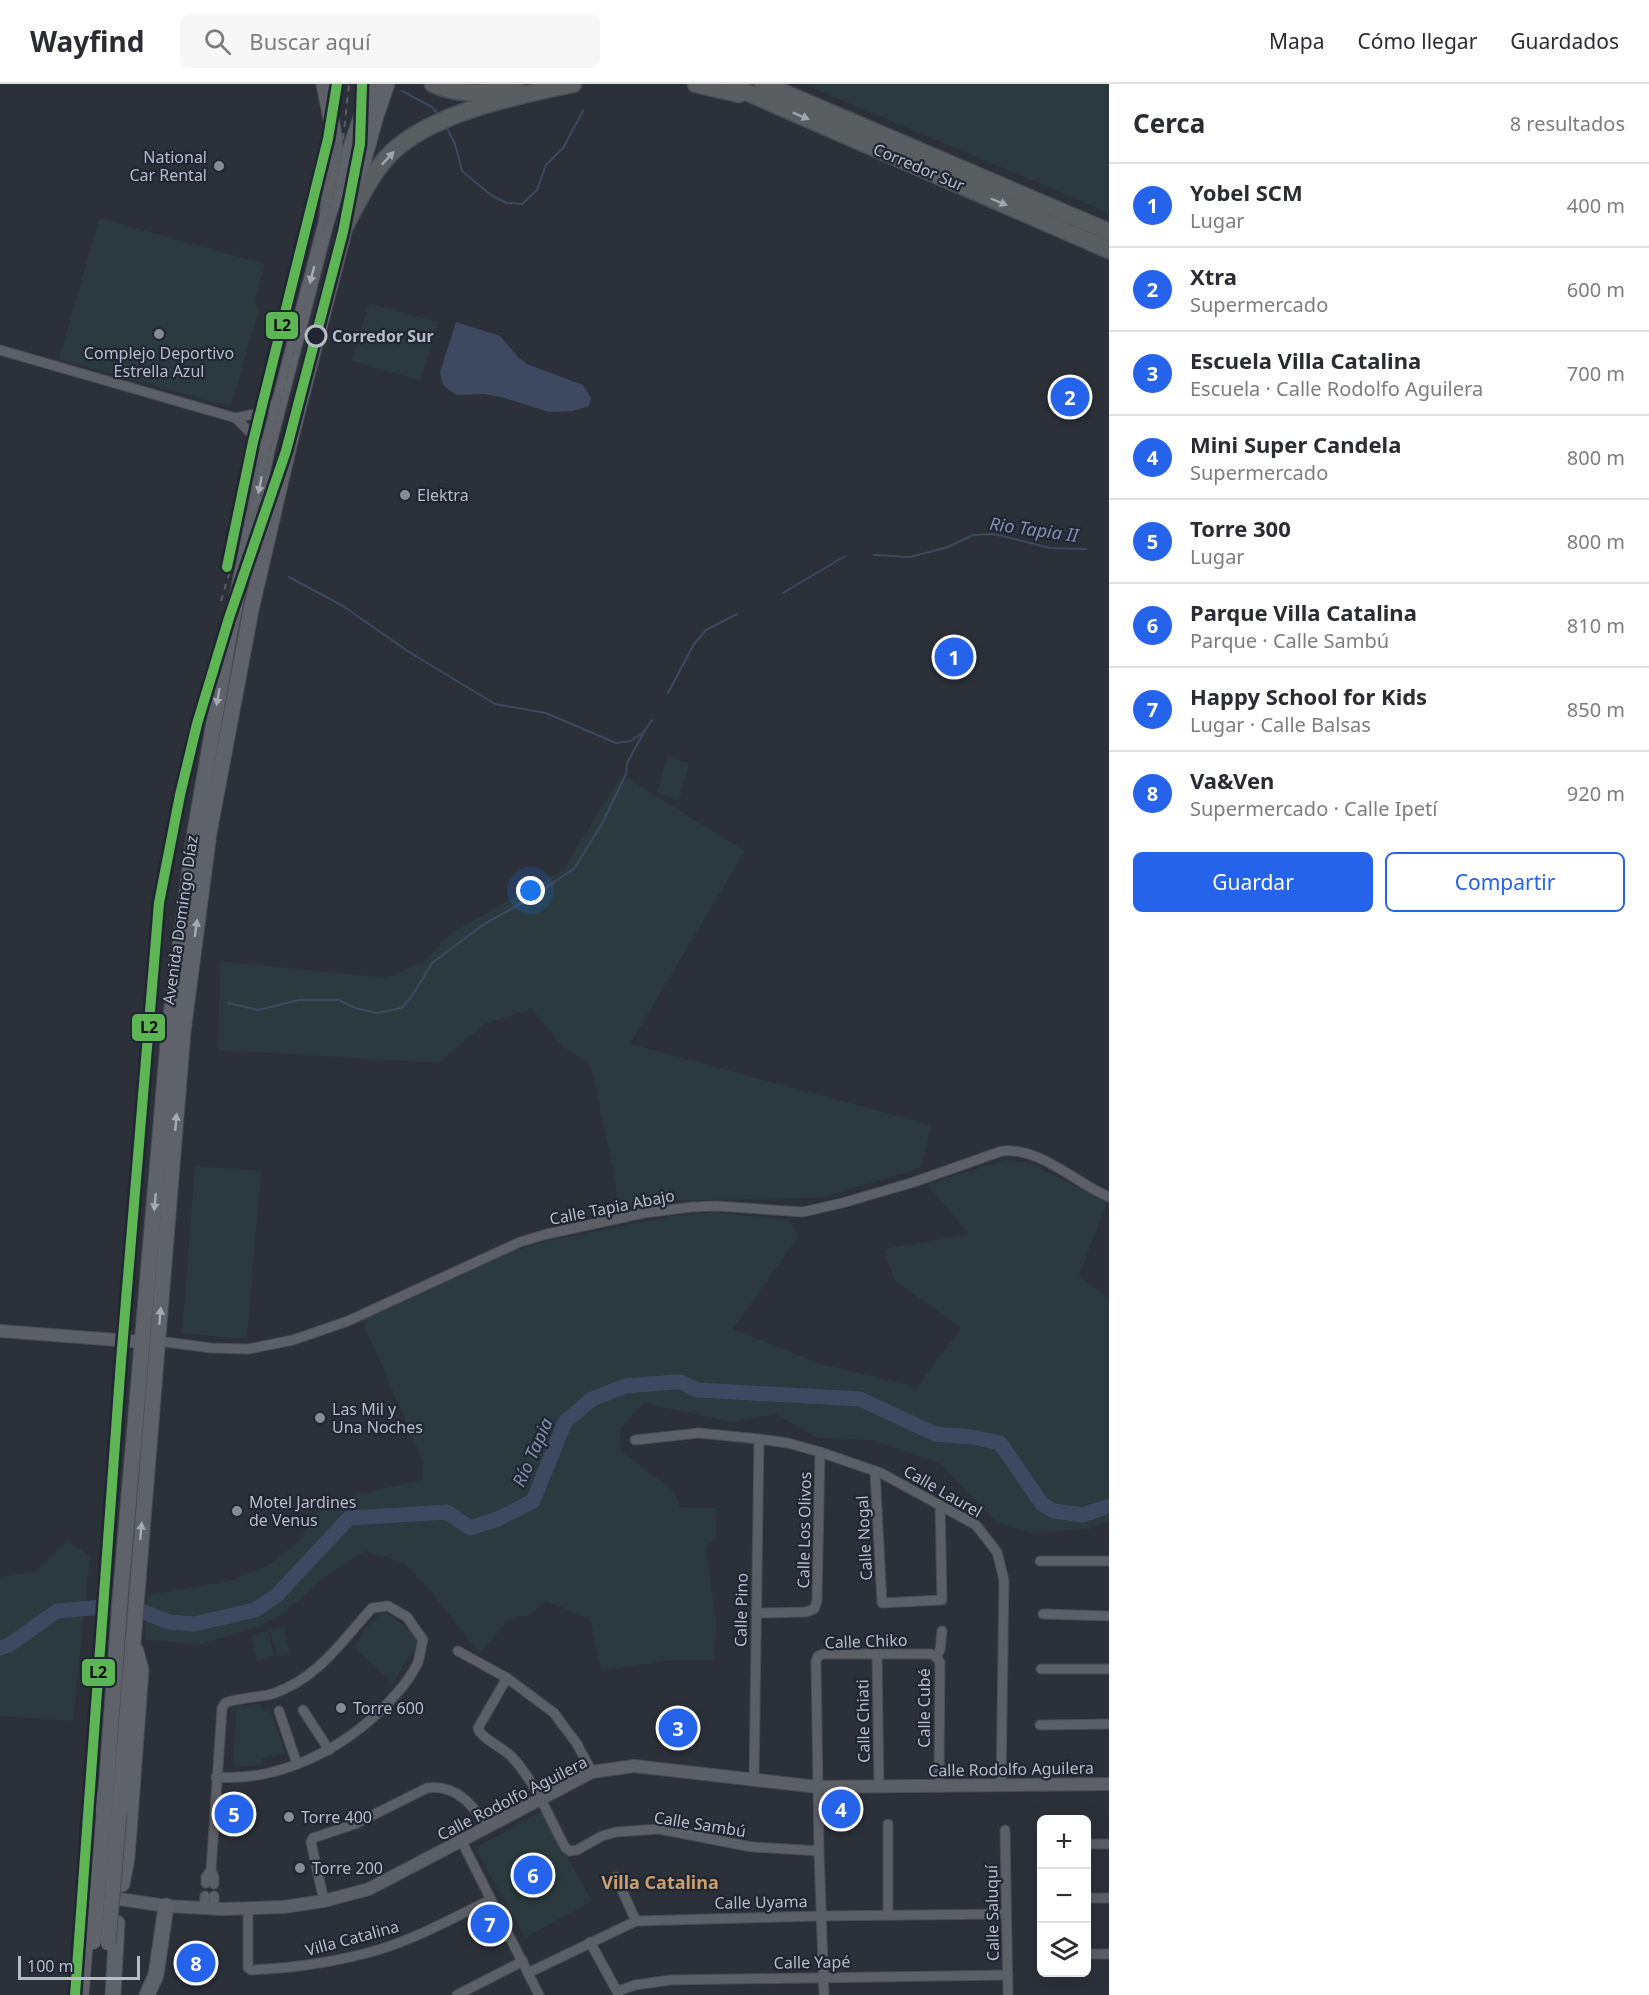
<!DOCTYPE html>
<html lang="es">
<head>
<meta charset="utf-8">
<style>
  :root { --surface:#fff; --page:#f7f7f7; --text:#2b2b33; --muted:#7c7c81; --line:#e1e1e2; --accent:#2563eb }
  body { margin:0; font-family:"Noto Sans",sans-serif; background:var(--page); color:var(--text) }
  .controls { position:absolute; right:18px; bottom:18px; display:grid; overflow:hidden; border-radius:9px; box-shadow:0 6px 24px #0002 }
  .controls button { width:54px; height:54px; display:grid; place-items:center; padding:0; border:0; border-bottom:2px solid var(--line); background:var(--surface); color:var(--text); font:30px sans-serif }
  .scale { position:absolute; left:18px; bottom:15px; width:122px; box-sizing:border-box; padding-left:6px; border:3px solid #b7bdc8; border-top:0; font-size:16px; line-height:21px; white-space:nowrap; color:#b7bdc8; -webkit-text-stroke:4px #202633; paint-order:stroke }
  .you { position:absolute; left:531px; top:807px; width:21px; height:21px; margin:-15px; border:4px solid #fff; border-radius:50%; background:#1a73e8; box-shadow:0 0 0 9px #1a73e833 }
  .badge { display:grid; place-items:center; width:39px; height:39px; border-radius:50%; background:var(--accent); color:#fff; font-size:20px; font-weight:700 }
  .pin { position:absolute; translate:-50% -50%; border:3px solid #fff; box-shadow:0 2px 6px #0006 }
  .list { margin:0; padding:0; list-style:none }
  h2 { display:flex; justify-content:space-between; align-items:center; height:78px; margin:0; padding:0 24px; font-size:26px }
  h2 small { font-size:20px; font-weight:400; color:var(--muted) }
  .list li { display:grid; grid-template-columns:39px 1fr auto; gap:18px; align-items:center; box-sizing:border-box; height:84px; padding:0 24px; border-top:2px solid var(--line) }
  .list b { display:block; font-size:22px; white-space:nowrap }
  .list p { margin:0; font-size:20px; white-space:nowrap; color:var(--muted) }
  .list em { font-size:20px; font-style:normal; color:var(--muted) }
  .actions { display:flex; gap:12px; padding:18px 24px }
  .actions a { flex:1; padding:14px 0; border:2px solid var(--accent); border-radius:9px; text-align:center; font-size:21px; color:var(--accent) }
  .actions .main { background:var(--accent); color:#fff }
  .icon { flex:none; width:33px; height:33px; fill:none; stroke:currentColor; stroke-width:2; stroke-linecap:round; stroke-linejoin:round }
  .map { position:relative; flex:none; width:1109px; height:1911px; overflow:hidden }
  header { display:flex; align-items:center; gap:36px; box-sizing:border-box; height:84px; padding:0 30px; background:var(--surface); border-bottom:2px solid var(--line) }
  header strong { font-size:28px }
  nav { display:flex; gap:33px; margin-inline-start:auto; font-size:21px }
  .search { width:420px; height:54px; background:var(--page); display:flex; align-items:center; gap:15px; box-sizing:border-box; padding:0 21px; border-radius:9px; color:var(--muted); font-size:22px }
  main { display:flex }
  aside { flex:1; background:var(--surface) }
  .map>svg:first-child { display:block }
  .green { fill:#2a3a3f }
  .water { fill:#3d4961 }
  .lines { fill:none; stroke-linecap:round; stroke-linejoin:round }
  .stream { stroke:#3d4961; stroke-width:2 }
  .river { stroke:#3d4961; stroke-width:15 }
  .minor-casing { stroke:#484b51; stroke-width:11 }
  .tertiary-casing { stroke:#484b51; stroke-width:14 }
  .primary-casing { stroke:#474b52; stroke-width:17 }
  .trunk-casing { stroke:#494d55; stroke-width:17 }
  .motorway-casing { stroke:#494d55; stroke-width:19 }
  .minor { stroke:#5c5f66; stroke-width:9 }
  .tertiary { stroke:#5c5f66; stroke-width:12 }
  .primary { stroke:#5f6268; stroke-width:15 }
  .trunk { stroke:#5d6064; stroke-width:15 }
  .motorway { stroke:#5b5e60; stroke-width:16 }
  .rail { stroke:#5a5e64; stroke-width:2; stroke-dasharray:6 6; stroke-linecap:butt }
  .primary-bridge-casing { stroke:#474b52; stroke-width:17; stroke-linecap:butt }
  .primary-bridge { stroke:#5f6268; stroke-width:15 }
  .metro-1-casing { stroke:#202633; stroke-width:15 }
  .metro-1 { stroke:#5db553; stroke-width:10 }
  .oneway { fill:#a0a5ae }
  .oneway2 { fill:#a5abb5 }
  .poi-dot { fill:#868c96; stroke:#202633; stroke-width:2 }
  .stop-dot { fill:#202633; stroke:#b7bdc8; stroke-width:3 }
  .labels { text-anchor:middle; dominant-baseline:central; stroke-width:4.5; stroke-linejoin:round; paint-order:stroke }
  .poi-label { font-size:16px; fill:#b7bdc8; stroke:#202633; text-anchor:start }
  .street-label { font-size:16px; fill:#b7bdc8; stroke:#202633 }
  .stop-label { font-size:16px; font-weight:bold; fill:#b7bdc8; stroke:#202633; text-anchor:start }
  .water-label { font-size:18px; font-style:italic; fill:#8290ad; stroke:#202633 }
  .neighbourhood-label { font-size:18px; font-weight:bold; fill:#cc9f6e; stroke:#202633 }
  .line-badge { stroke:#202633; stroke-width:2 }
  .pale-badge-label { font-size:16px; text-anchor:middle; font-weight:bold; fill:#111 }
</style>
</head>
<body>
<header>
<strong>Wayfind</strong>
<div class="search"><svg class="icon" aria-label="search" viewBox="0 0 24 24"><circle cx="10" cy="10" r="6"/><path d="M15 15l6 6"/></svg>Buscar aquí</div>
<nav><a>Mapa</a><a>Cómo llegar</a><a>Guardados</a></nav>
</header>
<main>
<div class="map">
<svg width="1109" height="1911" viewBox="0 0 1109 1911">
  <rect width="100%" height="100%" fill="#2c3039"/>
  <!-- green -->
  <g class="green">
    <polygon points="809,0 1109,0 1109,129 820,7"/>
    <polygon points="99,134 265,180 255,217 259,225 231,323 59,275"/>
    <polygon points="369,219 438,238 421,297 352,277"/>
    <polygon points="667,673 689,679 679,716 657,709"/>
    <path d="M 622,691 L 745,767 L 630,960 L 932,1041 L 921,1084 L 820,1114 L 655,1117 L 618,1124 C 616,1093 609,1065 602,1035 C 598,1017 596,998 590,980 L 562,962 L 532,925 L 484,940 L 439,979 L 218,966 L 220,877 L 387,894 L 425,877 L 451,849 L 563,786 Z"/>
    <polygon points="1005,1076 1029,1079 1107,1118 1079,1192 1109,1215 1109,1438 1089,1445 1032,1448 998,1440 939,1379 871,1356 817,1354 776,1330 732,1338 643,1319 621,1344 620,1366 674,1407 680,1423 716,1424 717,1454 706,1463 717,1547 713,1576 665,1577 601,1587 590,1535 546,1517 530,1531 511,1534 479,1569 428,1504 404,1479 365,1467 326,1492 283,1530 261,1542 201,1560 145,1556 147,1511 230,1497 268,1481 299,1458 315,1430 336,1415 422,1396 423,1377 362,1236 504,1170 547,1157 674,1132 713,1128 789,1136 798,1153 733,1245 821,1280 917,1303 961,1244 894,1196 884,1165 969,1150 927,1100"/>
    <polygon points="195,1082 261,1087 247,1254 230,1254 182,1249"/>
    <polygon points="68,1456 90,1473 73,1637 0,1632 0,1493 34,1488"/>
    <polygon points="383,1527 412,1547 419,1561 408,1574 393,1599 353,1563 362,1552 364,1546"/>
    <polygon points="284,1543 290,1570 277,1573 270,1546"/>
    <polygon points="268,1547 274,1572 257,1577 251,1551"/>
    <polygon points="260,1619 263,1627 270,1625 285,1669 262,1675 262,1681 239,1683 233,1680 236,1623"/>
    <polygon points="542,1727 592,1817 525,1854 475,1764"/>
  </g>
  <!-- water -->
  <polygon class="water" points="456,238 500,252 518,273 527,280 583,301 591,314 589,322 573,327 549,328 501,313 484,310 457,311 449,306 443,301 440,288"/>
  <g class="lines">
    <!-- stream -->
    <g class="stream">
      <polyline points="402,7 432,23 439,31"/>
      <polyline points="446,42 455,60 462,87 492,112 507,119 522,120 537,106 546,81 563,64 583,27"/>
      <polyline points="874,471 910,473 948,463 973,451 994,450 1050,464 1086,465"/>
      <polyline points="289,493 343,522 409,568 495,620 546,629 616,659 631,657 644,648 652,636"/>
      <polyline points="783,509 845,472"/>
      <polyline points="668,609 694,560 706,546 737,530"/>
      <polyline points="228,919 258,926 299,916 339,916 355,924 377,929 401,924 412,912 432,879 484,840 522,819 574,785 603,738 626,690 627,679 644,648"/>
    </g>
    <!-- river -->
    <polyline class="river" points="0,1564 9,1561 57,1527 126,1521 169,1538 194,1540 255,1526 276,1512 349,1434 447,1428 470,1444 498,1435 533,1417 565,1338 592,1315 625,1302 675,1298 681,1298 697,1306 860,1315 935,1350 972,1353 1000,1359 1042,1420 1054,1427 1083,1431 1109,1422"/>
    <!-- minor casing -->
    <g class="minor-casing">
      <g id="minor">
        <polyline points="0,266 236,334 259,329 278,317"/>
        <polyline points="236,334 267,366"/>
        <path d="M 158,1257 L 211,1264 L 248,1265 L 293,1256 L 348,1237 L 498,1168 L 520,1158 L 547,1150 L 644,1129 L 692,1123 L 717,1122 L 803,1128 L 846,1118 L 914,1098 L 1002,1067 C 1041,1063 1075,1099 1109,1113"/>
        <polyline points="635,1356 699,1349 759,1355 788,1359 820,1368 881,1389 976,1441 997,1468 1004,1496 1001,1701"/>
        <polyline points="875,1387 882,1519 942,1516 940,1421"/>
        <polyline points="1040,1477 1109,1477"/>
        <polyline points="756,1529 806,1528 814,1525 817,1517 820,1368"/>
        <polyline points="1043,1530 1109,1532"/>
        <polyline points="458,1567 507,1594 554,1629 577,1660 592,1688"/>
        <polyline points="877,1570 879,1703"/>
        <polyline points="1041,1585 1109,1585"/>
        <path d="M 507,1594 L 478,1644 C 480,1654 504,1664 512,1673 C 535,1698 549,1733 565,1763 L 570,1767 L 577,1766 L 602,1752 L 616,1748 L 659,1745 L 752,1763 L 819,1767"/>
        <polyline points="303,1626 329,1666"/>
        <polyline points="279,1627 297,1680"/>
        <polyline points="1040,1641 1109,1640"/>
        <polyline points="754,1697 759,1355"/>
        <polyline points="939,1702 940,1578 936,1573 940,1566 942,1547"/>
        <polyline points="1005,1746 1008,1911"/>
        <polyline points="462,1758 539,1911"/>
        <polyline points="1086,1760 1109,1760"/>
        <polyline points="211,1786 214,1793 214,1800"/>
        <polyline points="616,1793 636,1837"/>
        <path d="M 206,1799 L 206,1793 L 211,1786 L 222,1624 L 225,1619 C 240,1613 259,1614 275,1609 C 319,1593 342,1557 372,1524 L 388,1522 L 407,1533 L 423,1556 C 421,1563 420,1571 418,1578 C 411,1594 399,1607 388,1619 C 345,1664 281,1698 216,1693"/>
        <polyline points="1086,1814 1109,1814"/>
        <path d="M 324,1817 L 311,1758 L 313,1754 L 355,1740 L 427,1704 C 457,1700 473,1722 488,1743"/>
        <polyline points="204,1825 205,1812"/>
        <polyline points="214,1825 214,1812"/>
        <path d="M 248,1825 L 248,1884 L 251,1886 C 295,1884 338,1878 381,1865 C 419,1853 455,1833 490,1816"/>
        <polyline points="888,1831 888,1740"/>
        <polyline points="590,1858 619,1911"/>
        <polyline points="1086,1870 1109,1870"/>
        <polyline points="528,1889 636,1837 821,1832 1006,1830"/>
        <polyline points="618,1907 635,1901 670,1896 1008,1891"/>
        <polyline points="457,1911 523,1877"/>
        <polyline points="824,1911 819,1767 816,1577 818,1572 823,1570 931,1570 936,1573"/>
      </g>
    </g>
    <!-- tertiary casing -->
    <g class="tertiary-casing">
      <g id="tertiary">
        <polyline points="0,1247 143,1258"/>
        <polyline points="119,1815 166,1822 222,1825 283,1823 324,1817 369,1805 592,1688 634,1682 818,1703 1109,1700"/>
      </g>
    </g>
    <!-- primary casing -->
    <g class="primary-casing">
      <g id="primary">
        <polyline points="119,1729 183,948 209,749 251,526 292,349 346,140 376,32 387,0"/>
        <polyline points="104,1731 121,1504 169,947 195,747 230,547 267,366 327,135 372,0"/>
        <polyline points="91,1792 96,1715"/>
        <polyline points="122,1800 127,1774 141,1586 136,1567"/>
        <polyline points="81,1911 89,1813"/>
        <polyline points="113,1911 117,1839"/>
        <polyline points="147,1911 156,1891 166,1822"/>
      </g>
    </g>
    <!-- trunk casing -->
    <g class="trunk-casing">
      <polyline id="trunk" points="324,0 335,55 327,135"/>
    </g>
    <!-- motorway casing -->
    <g class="motorway-casing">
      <g id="motorway">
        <path d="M 433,0 C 461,12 487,11 515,0"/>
        <polyline points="696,0 739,10"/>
        <polyline points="728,0 1109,166"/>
        <polyline points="763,0 1109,148"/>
        <path d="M 346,140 C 359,116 371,90 390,70 C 431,29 518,11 573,0"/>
      </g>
    </g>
    <!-- minor -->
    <use href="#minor" class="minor"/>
    <!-- tertiary -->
    <use href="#tertiary" class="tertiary"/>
    <!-- primary -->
    <use href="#primary" class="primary"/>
    <!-- trunk -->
    <use href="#trunk" class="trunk"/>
    <!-- motorway -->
    <use href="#motorway" class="motorway"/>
    <!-- rail -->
    <g class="rail">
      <polyline points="324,149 341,75 349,0"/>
      <polyline points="246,484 277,332 298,251"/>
      <polyline points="221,517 259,389"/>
    </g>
    <!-- primary-bridge casing -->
    <g class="primary-bridge-casing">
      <g id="primary-bridge">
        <polyline points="93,1858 104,1731"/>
        <polyline points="108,1859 119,1729"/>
      </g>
    </g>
    <!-- primary-bridge -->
    <use href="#primary-bridge" class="primary-bridge"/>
    <!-- metro-1 casing -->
    <g class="metro-1-casing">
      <g id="metro-1">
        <polyline points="227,483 253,358 328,55 337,0"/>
        <polyline points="75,1911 121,1277 159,819 180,711 197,640 229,534 286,367 343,148 360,60 362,0"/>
      </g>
    </g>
    <!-- metro-1 -->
    <use href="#metro-1" class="metro-1"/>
  </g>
  <!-- one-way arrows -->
  <defs><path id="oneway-solid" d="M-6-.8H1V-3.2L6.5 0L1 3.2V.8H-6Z" transform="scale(1.5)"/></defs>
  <g class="oneway">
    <use href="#oneway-solid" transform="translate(801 32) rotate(23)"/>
    <use href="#oneway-solid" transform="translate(388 74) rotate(-47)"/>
    <use href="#oneway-solid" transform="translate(999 118) rotate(23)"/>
  </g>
  <g class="oneway2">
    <use href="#oneway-solid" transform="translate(312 191) rotate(105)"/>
    <use href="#oneway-solid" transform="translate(260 401) rotate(101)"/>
    <use href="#oneway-solid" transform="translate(218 613) rotate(100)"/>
    <use href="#oneway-solid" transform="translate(196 844) rotate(-82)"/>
    <use href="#oneway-solid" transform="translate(176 1038) rotate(-85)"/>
    <use href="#oneway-solid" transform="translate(155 1118) rotate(95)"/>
    <use href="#oneway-solid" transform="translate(160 1232) rotate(-85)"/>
    <use href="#oneway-solid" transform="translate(141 1447) rotate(-85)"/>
  </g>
  <!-- markers -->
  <g class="poi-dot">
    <circle cx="219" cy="82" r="6"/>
    <circle cx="159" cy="250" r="6"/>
    <circle cx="405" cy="411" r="6"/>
    <circle cx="320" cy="1334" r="6"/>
    <circle cx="237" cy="1427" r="6"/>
    <circle cx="341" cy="1624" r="6"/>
    <circle cx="289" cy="1733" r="6"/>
    <circle cx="300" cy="1784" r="6"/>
  </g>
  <circle class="stop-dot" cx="316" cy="252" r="10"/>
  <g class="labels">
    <!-- poi labels -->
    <g class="poi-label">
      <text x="207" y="73" text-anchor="end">National<tspan x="207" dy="18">Car Rental</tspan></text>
      <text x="159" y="269" text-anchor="middle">Complejo Deportivo<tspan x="159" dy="18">Estrella Azul</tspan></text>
      <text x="417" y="411">Elektra</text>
      <text x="332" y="1325">Las Mil y<tspan x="332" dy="18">Una Noches</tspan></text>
      <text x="249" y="1418">Motel Jardines<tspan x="249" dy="18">de Venus</tspan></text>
      <text x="353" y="1624">Torre 600</text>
      <text x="301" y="1733">Torre 400</text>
      <text x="312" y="1784">Torre 200</text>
    </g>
    <!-- street labels -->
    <g class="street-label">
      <text transform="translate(919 83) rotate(23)">Corredor Sur</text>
      <text transform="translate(180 836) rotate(-82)">Avenida Domingo Díaz</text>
      <text transform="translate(612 1123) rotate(-11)">Calle Tapia Abajo</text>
      <text transform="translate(943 1407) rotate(30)">Calle Laurel</text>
      <text transform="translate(804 1446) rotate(-89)">Calle Los Olivos</text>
      <text transform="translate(864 1454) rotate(-93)">Calle Nogal</text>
      <text transform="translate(741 1526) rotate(-89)">Calle Pino</text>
      <text transform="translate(866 1557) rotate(-2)">Calle Chiko</text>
      <text transform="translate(924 1624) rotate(-90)">Calle Cubé</text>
      <text transform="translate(863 1637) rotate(-91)">Calle Chiati</text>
      <text transform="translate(1011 1685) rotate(-1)">Calle Rodolfo Aguilera</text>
      <text transform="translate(512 1714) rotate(-27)">Calle Rodolfo Aguilera</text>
      <text transform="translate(700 1740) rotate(9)">Calle Sambú</text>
      <text transform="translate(761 1818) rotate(-1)">Calle Uyama</text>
      <text transform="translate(992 1829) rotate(-91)">Calle Saluquí</text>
      <text transform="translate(352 1854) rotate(-15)">Villa Catalina</text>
      <text transform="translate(812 1878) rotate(-1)">Calle Yapé</text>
    </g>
    <!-- stop labels -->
    <g class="stop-label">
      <text x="332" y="252">Corredor Sur</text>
    </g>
    <!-- water labels -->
    <g class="water-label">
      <text transform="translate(1034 445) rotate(8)">Rio Tapia II</text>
      <text transform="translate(532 1368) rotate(-66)">Río Tapia</text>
    </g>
    <!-- neighbourhood labels -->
    <g class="neighbourhood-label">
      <text x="660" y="1798">Villa Catalina</text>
    </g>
  </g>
  <g class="line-badge">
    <rect x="265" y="227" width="34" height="29" rx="6" fill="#5db553"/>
    <rect x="131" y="929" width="35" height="29" rx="6" fill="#5db553"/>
    <rect x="81" y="1574" width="35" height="29" rx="6" fill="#5db553"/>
  </g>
  <g class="pale-badge-label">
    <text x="282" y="247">L2</text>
    <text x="149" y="949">L2</text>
    <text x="98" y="1594">L2</text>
  </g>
</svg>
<div class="controls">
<button>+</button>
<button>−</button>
<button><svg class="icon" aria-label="layers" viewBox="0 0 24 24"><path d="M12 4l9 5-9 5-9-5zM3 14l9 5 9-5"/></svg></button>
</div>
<div class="scale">100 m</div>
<div class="you"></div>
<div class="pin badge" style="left:954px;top:573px">1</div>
<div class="pin badge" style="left:1070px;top:313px">2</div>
<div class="pin badge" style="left:678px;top:1644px">3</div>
<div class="pin badge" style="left:841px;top:1725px">4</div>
<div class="pin badge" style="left:234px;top:1730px">5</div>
<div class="pin badge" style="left:533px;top:1791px">6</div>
<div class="pin badge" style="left:490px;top:1840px">7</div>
<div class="pin badge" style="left:196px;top:1879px">8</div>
</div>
<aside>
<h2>Cerca<small>8 resultados</small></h2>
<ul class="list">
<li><span class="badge">1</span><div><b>Yobel SCM</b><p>Lugar</p></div><em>400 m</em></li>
<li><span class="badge">2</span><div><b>Xtra</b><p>Supermercado</p></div><em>600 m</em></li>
<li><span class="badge">3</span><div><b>Escuela Villa Catalina</b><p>Escuela · Calle Rodolfo Aguilera</p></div><em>700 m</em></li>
<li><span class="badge">4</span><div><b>Mini Super Candela</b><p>Supermercado</p></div><em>800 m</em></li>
<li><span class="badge">5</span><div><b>Torre 300</b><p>Lugar</p></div><em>800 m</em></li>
<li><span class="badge">6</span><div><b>Parque Villa Catalina</b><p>Parque · Calle Sambú</p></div><em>810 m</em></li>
<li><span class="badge">7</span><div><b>Happy School for Kids</b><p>Lugar · Calle Balsas</p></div><em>850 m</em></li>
<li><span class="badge">8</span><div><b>Va&amp;Ven</b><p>Supermercado · Calle Ipetí</p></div><em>920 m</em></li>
</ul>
<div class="actions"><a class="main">Guardar</a><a>Compartir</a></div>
</aside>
</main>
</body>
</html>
